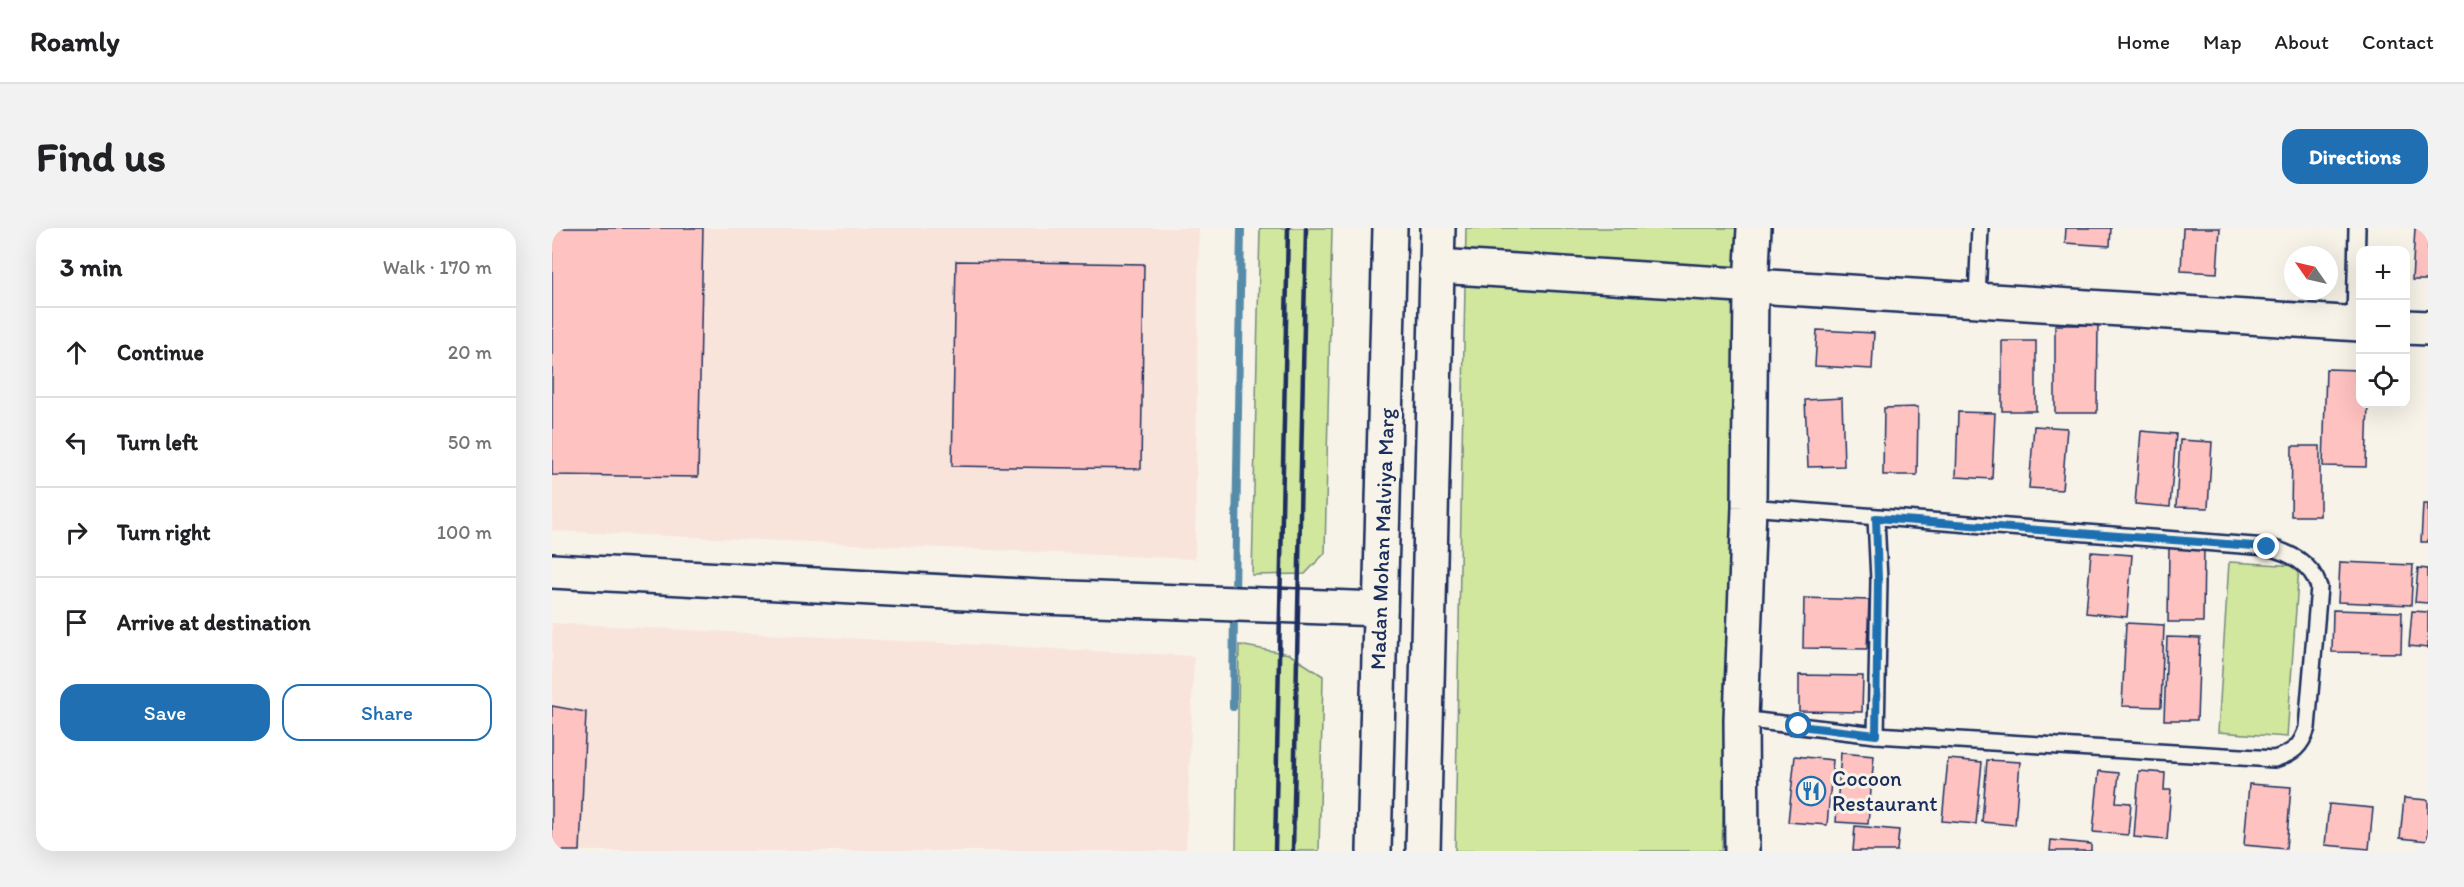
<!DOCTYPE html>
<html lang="en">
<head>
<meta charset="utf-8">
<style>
  :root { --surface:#fff; --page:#f2f2f2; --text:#202124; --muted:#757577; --line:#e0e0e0; --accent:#1f6fb2 }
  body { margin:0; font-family:Itim,sans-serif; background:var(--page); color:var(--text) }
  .controls { position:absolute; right:18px; top:18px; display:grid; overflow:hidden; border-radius:12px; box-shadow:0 6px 24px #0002 }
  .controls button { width:54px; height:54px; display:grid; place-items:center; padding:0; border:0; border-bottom:2px solid var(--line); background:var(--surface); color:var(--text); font:30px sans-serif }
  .compass { position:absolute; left:1732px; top:18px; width:54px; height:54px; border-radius:50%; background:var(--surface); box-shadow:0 6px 24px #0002; rotate:304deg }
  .stop { position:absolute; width:18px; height:18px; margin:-14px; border:4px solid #1f6fb2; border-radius:50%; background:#fff }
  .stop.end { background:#1f6fb2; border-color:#fff; box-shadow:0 2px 6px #0008 }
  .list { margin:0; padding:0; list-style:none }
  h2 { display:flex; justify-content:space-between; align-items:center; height:78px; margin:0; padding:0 24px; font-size:26px }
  h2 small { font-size:20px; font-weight:400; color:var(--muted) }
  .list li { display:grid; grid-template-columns:39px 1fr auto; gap:18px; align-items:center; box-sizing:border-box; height:90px; padding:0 24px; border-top:2px solid var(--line) }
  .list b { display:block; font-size:22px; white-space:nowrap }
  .list em { font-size:20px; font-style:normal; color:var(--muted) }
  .actions { display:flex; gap:12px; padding:18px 24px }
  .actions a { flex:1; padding:14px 0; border:2px solid var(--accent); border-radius:18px; text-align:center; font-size:21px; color:var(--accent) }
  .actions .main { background:var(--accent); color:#fff }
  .icon { flex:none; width:33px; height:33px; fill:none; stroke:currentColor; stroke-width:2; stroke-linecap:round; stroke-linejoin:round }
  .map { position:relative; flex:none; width:1876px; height:623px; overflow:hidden; border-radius:18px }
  header { display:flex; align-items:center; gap:36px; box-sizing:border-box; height:84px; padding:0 30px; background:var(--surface); border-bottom:2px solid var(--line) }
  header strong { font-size:28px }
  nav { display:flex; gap:33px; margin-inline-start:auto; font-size:21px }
  .intro { display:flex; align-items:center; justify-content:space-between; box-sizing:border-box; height:144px; padding:0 36px }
  h1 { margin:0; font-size:42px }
  .button { padding:15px 27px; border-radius:18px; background:var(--accent); color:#fff; font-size:21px; font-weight:700 }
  main { display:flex; gap:36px; padding:0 36px }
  aside { flex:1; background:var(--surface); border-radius:18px; box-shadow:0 6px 24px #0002 }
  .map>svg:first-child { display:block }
  .built { fill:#f9e4dc }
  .green { fill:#d1e79d; stroke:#768b7e; stroke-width:1.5 }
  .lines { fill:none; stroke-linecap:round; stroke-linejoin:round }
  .stream { stroke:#568baa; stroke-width:8 }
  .building { fill:#fec2c0; stroke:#1b2f5e; stroke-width:1.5 }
  .lane-casing { stroke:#1b2f5e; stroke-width:20 }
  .secondary-casing { stroke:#1b2f5e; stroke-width:38 }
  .lane { stroke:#f7f3e8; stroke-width:15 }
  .secondary { stroke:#f7f3e8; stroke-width:33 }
  .rail { stroke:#1b2f5e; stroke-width:4.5 }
  .route { stroke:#1f6fb2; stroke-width:8 }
  .labels { text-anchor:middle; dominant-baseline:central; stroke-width:6; stroke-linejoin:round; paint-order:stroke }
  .street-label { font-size:22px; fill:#1b2f5e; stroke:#f7f3e8 }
  .poi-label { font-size:22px; fill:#1b2f5e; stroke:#f7f3e8; text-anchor:start }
</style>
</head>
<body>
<header>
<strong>Roamly</strong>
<nav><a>Home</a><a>Map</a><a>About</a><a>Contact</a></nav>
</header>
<div class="intro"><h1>Find us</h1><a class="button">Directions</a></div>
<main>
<aside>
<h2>3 min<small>Walk · 170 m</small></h2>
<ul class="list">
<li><svg class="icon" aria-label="ahead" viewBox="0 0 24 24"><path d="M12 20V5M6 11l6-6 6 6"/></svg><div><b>Continue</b></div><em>20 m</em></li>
<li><svg class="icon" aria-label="left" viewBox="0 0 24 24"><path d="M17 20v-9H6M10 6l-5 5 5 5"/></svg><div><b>Turn left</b></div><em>50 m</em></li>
<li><svg class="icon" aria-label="right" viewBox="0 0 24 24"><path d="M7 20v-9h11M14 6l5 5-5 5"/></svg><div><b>Turn right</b></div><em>100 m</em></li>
<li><svg class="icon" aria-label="arrive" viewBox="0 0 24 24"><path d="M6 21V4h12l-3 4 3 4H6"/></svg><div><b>Arrive at destination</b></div></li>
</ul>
<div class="actions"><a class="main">Save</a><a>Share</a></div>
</aside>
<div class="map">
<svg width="1876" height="623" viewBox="0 0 1876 623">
  <rect width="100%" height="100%" fill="#f7f3e8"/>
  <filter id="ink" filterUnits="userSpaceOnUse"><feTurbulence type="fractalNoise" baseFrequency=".0167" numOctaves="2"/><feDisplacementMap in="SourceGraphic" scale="12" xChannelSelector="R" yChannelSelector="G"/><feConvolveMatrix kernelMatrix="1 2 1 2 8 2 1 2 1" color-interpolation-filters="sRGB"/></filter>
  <g filter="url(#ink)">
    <!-- built -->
    <g class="built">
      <polygon points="0,0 647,0 643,331 0,303"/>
      <polygon points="0,395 642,428 634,623 0,623"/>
    </g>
    <!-- green -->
    <g class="green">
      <polygon points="708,0 780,0 773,325 753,346 700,347"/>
      <polygon points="914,0 1187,0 1170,623 903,623"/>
      <polygon points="1677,334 1747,338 1735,509 1666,504"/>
      <polygon points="687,417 737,426 771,448 767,623 684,623"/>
    </g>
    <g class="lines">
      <!-- stream -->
      <g class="stream">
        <polyline points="683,368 689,0"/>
        <polyline points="681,479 682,381"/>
      </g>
    </g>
    <!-- building -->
    <g class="building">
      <polygon points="0,0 151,0 146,249 0,247"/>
      <polygon points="1514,0 1559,0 1558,18 1513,15"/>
      <polygon points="1631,0 1668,0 1665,45 1629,43"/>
      <polygon points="1863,0 1876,0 1876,52 1860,52"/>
      <polygon points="404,33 592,36 589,241 400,238"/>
      <polygon points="1503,97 1546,97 1545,185 1503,185"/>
      <polygon points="1265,102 1322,105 1320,141 1263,138"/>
      <rect x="1450" y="113" width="34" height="70"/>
      <polygon points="1774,141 1808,142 1808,176 1816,176 1814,239 1771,238"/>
      <polygon points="1290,170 1292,238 1256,239 1253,172"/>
      <polygon points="1366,179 1365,247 1331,247 1332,180"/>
      <polygon points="1406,184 1443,185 1440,251 1404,249"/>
      <polygon points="1482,198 1515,200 1510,262 1477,260"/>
      <polygon points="1589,203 1624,206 1618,279 1583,276"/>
      <polygon points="1628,212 1660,214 1656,280 1624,279"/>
      <polygon points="1740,218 1768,218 1768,288 1739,288"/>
      <polygon points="1871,276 1876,276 1876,314 1869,314"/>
      <polygon points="1617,320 1652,320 1651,394 1616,394"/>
      <polygon points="1539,324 1580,327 1575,389 1534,385"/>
      <polygon points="1788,334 1861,337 1859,377 1786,374"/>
      <polygon points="1866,340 1876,341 1876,375 1863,374"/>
      <polygon points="1252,370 1317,372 1315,421 1251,420"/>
      <polygon points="1781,382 1850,384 1849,425 1780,424"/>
      <polygon points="1860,383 1876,384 1876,420 1857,418"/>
      <polygon points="1574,395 1612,397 1609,479 1570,478"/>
      <polygon points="1615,409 1648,410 1645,492 1612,492"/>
      <polygon points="1247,447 1311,448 1310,484 1247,483"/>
      <polygon points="0,478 34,484 28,623 0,623"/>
      <polygon points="1289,525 1322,528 1316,596 1284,594"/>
      <polygon points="1243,528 1281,532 1275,597 1236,594"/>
      <polygon points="1396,531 1430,534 1424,596 1390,593"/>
      <polygon points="1435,532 1468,534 1463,597 1430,594"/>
      <polygon points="1547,543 1567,545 1564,574 1579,575 1576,607 1541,604"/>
      <polygon points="1587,543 1613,545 1612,562 1619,562 1615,612 1582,609"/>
      <polygon points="1697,556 1739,559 1734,621 1692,617"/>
      <polygon points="1852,570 1876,572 1876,613 1848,610"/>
      <polygon points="1777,576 1821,580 1817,621 1773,617"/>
      <polygon points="1303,598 1347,602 1345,623 1301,623"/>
      <polygon points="1499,612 1539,616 1539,623 1498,623"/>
    </g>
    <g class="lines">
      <!-- lane casing -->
      <g class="lane-casing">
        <g id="lane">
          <polyline points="1425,72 1428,0"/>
          <polyline points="1803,95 1805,0"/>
          <path d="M 1189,491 L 1324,507 L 1722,531 C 1741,525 1749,519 1755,500 L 1767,359 C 1759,335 1739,325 1715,319 L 1197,279"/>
          <polyline points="1324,507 1327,352 1324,290"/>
        </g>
      </g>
      <!-- secondary casing -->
      <g class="secondary-casing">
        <g id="secondary">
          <polyline points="885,38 1808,96"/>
          <polyline points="1854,99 1876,100"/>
          <polyline points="0,343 489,369 828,381"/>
          <polyline points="822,623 838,0"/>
          <polyline points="871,623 886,0"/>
          <polyline points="1190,623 1189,491 1197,279 1199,58 1202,0"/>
        </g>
      </g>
      <!-- lane -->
      <use href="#lane" class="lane"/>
      <!-- secondary -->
      <use href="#secondary" class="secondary"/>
      <!-- rail -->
      <g class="rail">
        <polyline points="723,623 736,0"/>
        <polyline points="741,623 754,0"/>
      </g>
    </g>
  </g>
  <g class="lines" filter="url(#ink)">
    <!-- route -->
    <polyline class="route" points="1247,498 1324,507 1326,352 1324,290 1715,319"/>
  </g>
  <!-- icons -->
  <defs>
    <g id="restaurant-ring" transform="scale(1.5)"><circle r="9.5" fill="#f7f3e8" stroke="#1f6fb2" stroke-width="1.5"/><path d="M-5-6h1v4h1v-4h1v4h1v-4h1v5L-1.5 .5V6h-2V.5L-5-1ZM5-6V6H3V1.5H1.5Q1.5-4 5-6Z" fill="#1f6fb2"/></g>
  </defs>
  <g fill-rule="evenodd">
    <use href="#restaurant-ring" x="1259" y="563"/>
  </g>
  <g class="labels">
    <!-- street labels -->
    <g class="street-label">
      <text transform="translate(830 311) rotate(-88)">Madan Mohan Malviya Marg</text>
    </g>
    <!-- poi labels -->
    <g class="poi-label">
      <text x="1280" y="550">Cocoon<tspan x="1280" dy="25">Restaurant</tspan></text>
    </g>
  </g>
</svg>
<div class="controls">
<button>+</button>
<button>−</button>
<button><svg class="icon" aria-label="locate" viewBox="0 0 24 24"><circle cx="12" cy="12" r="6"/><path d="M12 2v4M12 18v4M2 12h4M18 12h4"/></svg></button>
</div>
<svg class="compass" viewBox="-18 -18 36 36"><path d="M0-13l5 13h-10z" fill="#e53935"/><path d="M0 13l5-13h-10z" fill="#757577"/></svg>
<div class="stop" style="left:1247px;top:498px"></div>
<div class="stop end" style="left:1715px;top:319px"></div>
</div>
</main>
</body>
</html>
